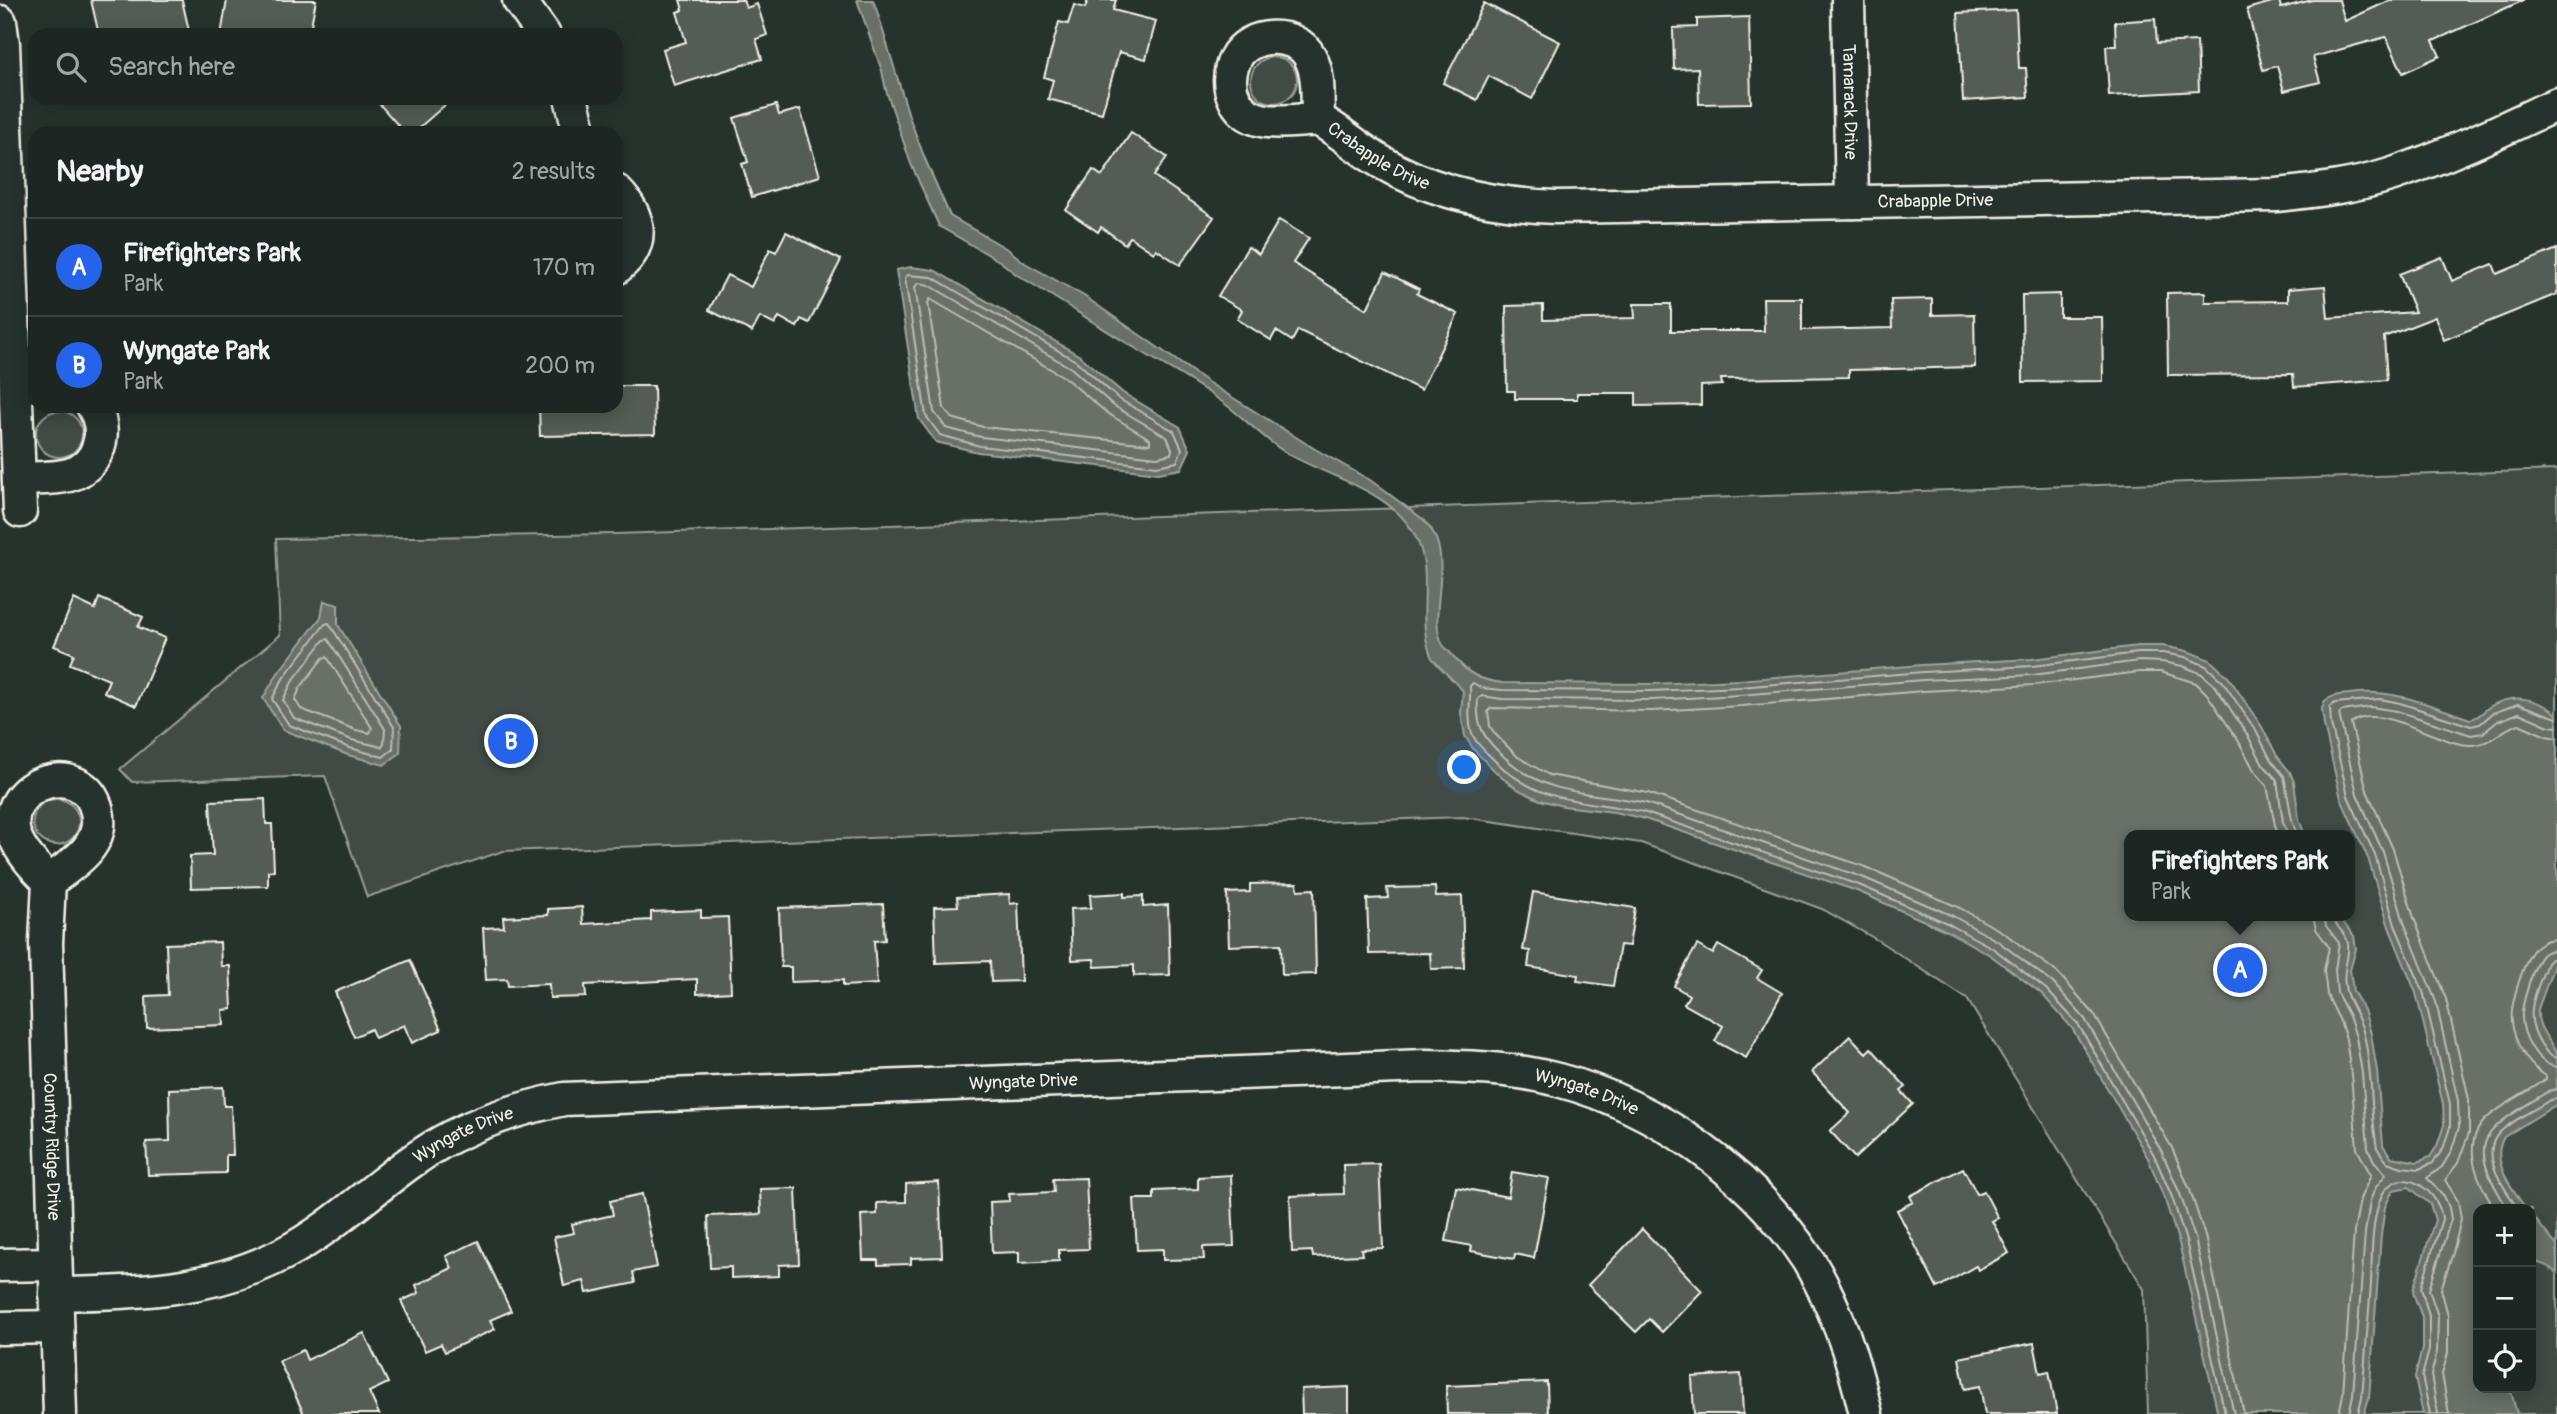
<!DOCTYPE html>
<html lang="en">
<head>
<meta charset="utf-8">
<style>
  :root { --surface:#1c2622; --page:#252e2a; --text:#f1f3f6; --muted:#a0a5a5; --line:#3a4340; --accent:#2563eb }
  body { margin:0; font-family:Pangolin,sans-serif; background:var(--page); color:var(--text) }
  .controls { position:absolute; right:21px; bottom:21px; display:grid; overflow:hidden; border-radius:14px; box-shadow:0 4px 18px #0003 }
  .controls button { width:63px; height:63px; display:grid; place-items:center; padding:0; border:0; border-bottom:2px solid var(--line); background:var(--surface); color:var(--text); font:35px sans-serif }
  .you { position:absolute; left:1465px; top:768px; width:24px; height:24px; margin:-18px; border:5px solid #fff; border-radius:50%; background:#1a73e8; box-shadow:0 0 0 10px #1a73e833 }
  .badge { display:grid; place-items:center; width:46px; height:46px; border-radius:50%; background:var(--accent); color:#fff; font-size:23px; font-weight:700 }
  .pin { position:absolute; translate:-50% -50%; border:4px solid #fff; box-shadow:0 2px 7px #0006 }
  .popup { position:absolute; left:2124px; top:830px; width:231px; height:91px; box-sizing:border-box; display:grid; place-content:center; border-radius:14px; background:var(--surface); filter:drop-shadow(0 2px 5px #0005); font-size:23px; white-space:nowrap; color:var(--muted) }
  .popup b { font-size:26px; color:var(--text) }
  .popup::after { content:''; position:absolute; left:50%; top:100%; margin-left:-14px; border:14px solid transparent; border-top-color:var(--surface) }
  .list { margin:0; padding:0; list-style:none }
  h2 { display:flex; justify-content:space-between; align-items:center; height:91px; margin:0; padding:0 28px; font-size:30px }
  h2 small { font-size:23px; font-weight:400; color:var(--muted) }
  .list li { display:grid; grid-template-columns:46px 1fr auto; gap:21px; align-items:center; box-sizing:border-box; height:98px; padding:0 28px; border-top:2px solid var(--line) }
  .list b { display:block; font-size:26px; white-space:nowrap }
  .list p { margin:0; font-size:23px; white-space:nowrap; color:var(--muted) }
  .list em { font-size:23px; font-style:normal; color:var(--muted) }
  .icon { flex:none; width:38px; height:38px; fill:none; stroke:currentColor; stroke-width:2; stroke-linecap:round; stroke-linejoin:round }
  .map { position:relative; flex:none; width:2557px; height:1414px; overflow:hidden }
  .search { position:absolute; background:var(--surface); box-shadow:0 4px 18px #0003; left:28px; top:28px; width:595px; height:77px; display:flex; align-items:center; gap:18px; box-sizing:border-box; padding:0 24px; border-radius:21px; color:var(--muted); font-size:26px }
  .panel { position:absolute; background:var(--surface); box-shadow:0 4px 18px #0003; left:28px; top:126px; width:595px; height:287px; border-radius:21px }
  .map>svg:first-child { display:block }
  .green { fill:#414b45; stroke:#9a9e96; stroke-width:2; fill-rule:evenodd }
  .water { fill:#676f68; stroke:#9fa39b; stroke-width:2 }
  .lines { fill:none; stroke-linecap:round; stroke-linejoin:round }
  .shore { stroke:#bcbdb5; stroke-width:2 }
  .building { fill:#525c55; stroke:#f4f1e8; stroke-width:2 }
  .street-casing { stroke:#f4f1e8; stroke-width:37 }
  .street { stroke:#26332d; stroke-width:32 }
  .labels { text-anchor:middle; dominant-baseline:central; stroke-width:5; stroke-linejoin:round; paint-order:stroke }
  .street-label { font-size:18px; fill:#f4f1e8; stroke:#26332d }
</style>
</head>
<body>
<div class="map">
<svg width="2557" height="1414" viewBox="0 0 2557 1414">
  <rect width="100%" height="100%" fill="#26332d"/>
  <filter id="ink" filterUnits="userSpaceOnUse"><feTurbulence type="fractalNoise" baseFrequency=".0143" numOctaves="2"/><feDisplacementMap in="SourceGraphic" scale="14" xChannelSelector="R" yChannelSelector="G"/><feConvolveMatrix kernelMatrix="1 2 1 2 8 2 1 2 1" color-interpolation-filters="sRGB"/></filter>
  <g filter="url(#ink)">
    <!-- green -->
    <g class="green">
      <circle cx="1274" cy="80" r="23"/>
      <circle cx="59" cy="434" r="23"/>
      <path d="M 2557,470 L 2557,1414 L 2148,1414 L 2144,1289 L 1967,999 L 1879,941 L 1822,909 L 1641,843 L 1463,817 L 503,851 L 367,897 L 325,776 L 132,782 L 120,769 L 280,635 L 276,539 L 616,534 ZM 2130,835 L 2350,835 L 2350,916 L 2130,916 ZM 2478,1209 L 2531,1209 L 2531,1388 L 2478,1388 Z"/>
      <circle cx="56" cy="822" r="23"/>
    </g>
    <!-- water -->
    <g class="water">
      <path d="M 857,0 L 873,0 L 876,8 L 910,119 L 925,159 L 950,216 L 1009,250 L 1025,263 L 1084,296 L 1206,381 L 1315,449 L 1370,480 L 1424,520 C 1459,555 1425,613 1443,645 C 1446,649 1451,653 1454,657 C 1468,674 1479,680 1502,683 L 1652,684 L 1739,680 L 1922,665 L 2032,659 L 2138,646 L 2163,646 L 2187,651 L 2210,660 L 2229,678 L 2262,727 L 2277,756 L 2290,772 L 2294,782 L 2299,819 L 2305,835 L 2130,835 L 2130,916 L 2338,916 L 2354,936 L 2356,949 L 2350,970 L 2353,991 L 2364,1010 L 2371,1034 L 2377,1071 L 2383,1145 L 2391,1157 L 2418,1162 L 2430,1157 L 2437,1146 L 2444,1125 L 2443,1104 L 2416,993 L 2389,927 L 2368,858 L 2341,799 L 2324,725 L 2322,709 L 2324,702 C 2331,695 2340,695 2349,694 C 2393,688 2429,705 2470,719 C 2479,718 2482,712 2489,707 C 2512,693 2536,697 2557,714 L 2557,957 L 2538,1009 C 2536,1029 2550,1037 2556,1054 C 2557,1065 2557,1091 2557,1104 L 2504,1137 C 2489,1162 2513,1189 2526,1209 L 2478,1209 L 2478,1388 L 2510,1388 L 2517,1414 L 2423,1414 L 2415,1377 L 2422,1349 L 2422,1317 L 2413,1293 L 2414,1287 L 2435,1220 L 2430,1204 L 2409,1187 L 2393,1190 L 2385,1207 L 2381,1235 L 2369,1398 L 2364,1414 L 2218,1414 L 2179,1243 L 2165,1200 L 2148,1158 L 2072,1028 L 2041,993 L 1990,955 L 1947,931 L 1857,891 L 1642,818 L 1614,812 L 1563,806 L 1540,800 L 1519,790 L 1501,777 L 1474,750 L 1465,736 L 1461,713 L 1463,691 C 1457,683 1433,662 1431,656 C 1413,609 1441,567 1407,523 C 1378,486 1322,475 1283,451 C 1261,436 1242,416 1221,401 C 1193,381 1164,365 1135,348 C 1095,324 1057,298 1017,275 L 1001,262 L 939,226 L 911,164 L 886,90 L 882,71 Z"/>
      <polygon points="911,267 934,270 1080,356 1123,393 1180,427 1190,450 1181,469 1158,473 978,452 936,442 919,419 896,270"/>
      <polygon points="324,601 338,605 338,625 401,726 400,753 384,765 348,755 283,730 263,698 278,673 321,617"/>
      <polygon points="2531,1214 2557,1246 2557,1273 2547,1266 2531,1260"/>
    </g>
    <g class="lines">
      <!-- shore -->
      <g class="shore">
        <polygon points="907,275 932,277 1076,361 1119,399 1174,431 1182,449 1177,462 1157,466 980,446 940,435 926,416 905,278"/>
        <polygon points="919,283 929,285 1071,368 1114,406 1167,437 1172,449 1171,454 1157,457 981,437 946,428 934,412 915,287"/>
        <polygon points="930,299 1064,377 1107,413 1150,439 1150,444 983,427 952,418 944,408 928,303"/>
        <polygon points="329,623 394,727 393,749 383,757 350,748 289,725 272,699 284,677 325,624"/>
        <polygon points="328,639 385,729 384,744 382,747 352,740 294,718 283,700 292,682 324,640"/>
        <polygon points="327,657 372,728 370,733 356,730 301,709 295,700 300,688 323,658"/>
        <polyline points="2313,916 2316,929 2329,947 2324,970 2327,995 2340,1021 2346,1039 2351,1074 2357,1149 2371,1175 2360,1199 2354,1232 2343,1394 2339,1414"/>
        <polyline points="2324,916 2326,926 2339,943 2335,970 2337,993 2349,1016 2356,1037 2362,1073 2368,1148 2374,1161 2386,1174 2376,1187 2370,1201 2365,1233 2353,1395 2349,1414"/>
        <path d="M 2333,916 C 2334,927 2346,932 2348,943 C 2350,958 2341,971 2346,991 C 2349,1005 2361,1018 2364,1035 C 2373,1072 2370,1110 2377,1148 L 2387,1162 L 2402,1167 L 2419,1169 L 2433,1163 L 2443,1149 L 2450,1127 L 2450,1104 L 2423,991 L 2395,925 L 2375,855 L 2348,796 L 2331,724 L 2330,707 L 2335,703 L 2380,699 L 2400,703 L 2471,726 L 2480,724 L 2493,713 L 2518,704 L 2557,718"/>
        <path d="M 2557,949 C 2551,950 2546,951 2542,955 C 2534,964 2521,1005 2522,1017 C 2522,1035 2537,1065 2557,1067"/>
        <path d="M 2557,958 L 2551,959 L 2547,963 C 2536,993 2522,1014 2541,1044 C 2546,1051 2548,1057 2557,1058"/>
        <path d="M 2495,1209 C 2479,1184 2459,1145 2486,1119 C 2503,1103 2528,1093 2546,1079 L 2546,1076 C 2528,1066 2514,1042 2512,1022 C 2509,1006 2525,956 2537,946 C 2543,941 2549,939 2557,939"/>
        <path d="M 2508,1209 C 2462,1137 2485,1131 2547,1092 L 2557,1090"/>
        <path d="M 2518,1209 C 2506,1190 2478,1156 2499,1133 C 2510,1121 2536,1109 2550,1100 L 2557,1099"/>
        <path d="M 2225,1414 L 2186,1241 L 2172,1197 L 2154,1155 L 2078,1024 L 2046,989 L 1994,949 L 1949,924 L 1859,885 L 1643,812 C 1582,798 1542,807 1493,759 C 1485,751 1474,742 1471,730 C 1467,715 1471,701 1470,686 L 1473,683 L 1482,688 L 1502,690 L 1652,691 L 1740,687 L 1923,672 L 2032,666 L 2138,653 L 2163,653 L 2185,657 L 2206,666 L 2223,682 L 2256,731 L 2271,760 L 2284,776 L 2292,820 L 2297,835"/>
        <path d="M 2234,1414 L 2195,1238 L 2180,1194 L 2162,1152 L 2085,1019 L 2053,983 L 1999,942 L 1953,916 L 1862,877 L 1646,803 C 1586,790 1546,799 1499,752 C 1482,736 1476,723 1478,699 L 1482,696 L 1502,699 L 1652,700 L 1740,695 L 1923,680 L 2033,675 L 2139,661 L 2162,662 L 2183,666 L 2202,674 L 2216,687 L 2248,736 L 2263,764 L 2277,780 L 2283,822 L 2288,835"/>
        <polyline points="2244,1414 2205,1236 2190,1190 2172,1148 2094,1014 2058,973 2004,933 1960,908 1866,867 1648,793 1549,775 1518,757 1495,734 1490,726 1488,711 1491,708 1652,711 1741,706 1924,691 2034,685 2139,672 2161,672 2196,683 2207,694 2239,742 2254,770 2267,786 2277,835"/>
        <path d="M 2358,1414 L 2362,1397 C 2365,1359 2368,1321 2371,1284 C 2372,1257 2371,1228 2379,1203 C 2392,1159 2439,1186 2442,1219 L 2421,1288 L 2429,1316 L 2429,1350 L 2422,1376 L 2430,1414"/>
        <polyline points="2438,1414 2431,1375 2437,1352 2438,1316 2429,1290 2451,1219 2449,1207 2444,1196 2427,1178 2442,1167 2451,1152 2459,1127 2458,1101 2436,1002 2404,922 2383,852 2357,794 2339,714 2342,711 2371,707 2397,711 2471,735 2483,733 2498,721 2519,713 2549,726 2557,727"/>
        <path d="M 2449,1414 L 2442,1374 L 2448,1353 L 2448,1315 L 2441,1289 L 2453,1253 L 2461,1219 L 2458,1201 L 2445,1180 L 2458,1163 L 2469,1133 L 2469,1099 L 2446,999 L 2414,918 L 2393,849 L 2367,791 L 2351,723 C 2379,701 2439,745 2470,745 C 2490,746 2501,729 2519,724 L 2546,736 L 2557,738"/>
      </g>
    </g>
    <!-- building -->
    <g class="building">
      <polygon points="91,0 182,0 190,35 99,35"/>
      <polygon points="227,0 316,0 309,35 221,35"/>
      <polygon points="680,0 743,0 746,8 757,4 767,35 756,39 762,59 674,86 663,49 686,42 677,12 683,10"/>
      <polygon points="1088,0 1116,0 1113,10 1156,21 1146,59 1119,52 1102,113 1048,99 1053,80 1044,77 1059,22 1068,24 1074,5 1085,8"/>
      <polygon points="2279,0 2281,8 2312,0 2339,0 2345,21 2391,0 2524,0 2433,41 2440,56 2403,73 2386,37 2313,57 2320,82 2284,91 2277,66 2263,70 2247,9"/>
      <polygon points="1484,3 1560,42 1532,99 1489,76 1477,100 1443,83"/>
      <polygon points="2016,10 2019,68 2026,68 2028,97 1963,101 1958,13"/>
      <polygon points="1749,17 1751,103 1699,104 1698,68 1674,69 1673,28 1697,27 1697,19"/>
      <polygon points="2155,19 2157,43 2197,41 2199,91 2109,96 2106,46 2116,46 2115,22"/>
      <polygon points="374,98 453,98 413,133 405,133"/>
      <polygon points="776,105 779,115 800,109 820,176 752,197 742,164 748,162 734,118"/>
      <polygon points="1131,133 1167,157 1154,176 1214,217 1180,265 1156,249 1154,253 1130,237 1125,244 1101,227 1098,232 1066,210 1093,170 1102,176"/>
      <polygon points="1279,220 1309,238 1293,263 1367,309 1385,272 1419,289 1417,294 1458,314 1421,390 1298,330 1292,341 1276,331 1271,340 1237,319 1242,310 1218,296 1248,247 1259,254"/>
      <polygon points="786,232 841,260 809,323 801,319 797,327 779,317 775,325 760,317 752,332 709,310 727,275 751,287 770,249 776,252"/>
      <polygon points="2557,249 2557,294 2444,340 2435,317 2384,337 2387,380 2294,387 2293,374 2168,375 2167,293 2205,292 2205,302 2288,301 2288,289 2325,286 2328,318 2415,312 2399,274 2442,257 2452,281 2493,264 2497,274"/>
      <polygon points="2060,294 2060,317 2102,317 2103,381 2023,382 2022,295"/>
      <polygon points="1763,298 1802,298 1802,330 1892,328 1891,300 1932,299 1932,315 1974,314 1975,367 1849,370 1849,377 1721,379 1722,385 1701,386 1701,405 1636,406 1636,393 1577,393 1577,399 1515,399 1515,391 1507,391 1506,306 1543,305 1543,320 1635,318 1634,304 1671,304 1671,331 1764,331"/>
      <polygon points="616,386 654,386 655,434 540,436 539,406 616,406"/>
      <polygon points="99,598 143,617 138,627 165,638 136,706 104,692 109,680 70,664 74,654 54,646 74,599 95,609"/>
      <polygon points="265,799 266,824 272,824 274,870 268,871 268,886 191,888 190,856 213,855 210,801"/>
      <polygon points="1297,883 1298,890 1314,889 1316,974 1282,975 1281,944 1229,946 1227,893 1250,892 1250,884"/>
      <polygon points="1435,887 1436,897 1462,896 1464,968 1431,969 1430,953 1369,954 1367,899 1388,898 1387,888"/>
      <polygon points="1533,892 1635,908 1629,946 1620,945 1613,986 1577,981 1578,975 1528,967 1530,951 1523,950"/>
      <polygon points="1124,893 1124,897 1143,896 1143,907 1168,905 1170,975 1134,976 1134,965 1095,967 1094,959 1072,960 1070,909 1091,908 1090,895"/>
      <polygon points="1009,894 1010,904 1018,903 1021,981 991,982 990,961 936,963 934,907 958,906 957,897"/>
      <polygon points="883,904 885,940 874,941 877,984 843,986 843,980 791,982 791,967 781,967 779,908"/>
      <polygon points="582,907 583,924 651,920 651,912 701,910 701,918 728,917 731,992 697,994 697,979 585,985 586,997 550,998 549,984 508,986 507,979 486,980 483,928 504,927 503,917 548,915 548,909"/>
      <polygon points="220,942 221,966 230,966 232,1009 223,1010 224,1025 147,1028 146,996 168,995 166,944"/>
      <polygon points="1697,945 1713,954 1718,945 1762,970 1757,978 1782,993 1746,1058 1715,1041 1723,1026 1684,1004 1689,995 1674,986"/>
      <polygon points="410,960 441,1030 412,1043 404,1025 375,1038 371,1029 354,1037 335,992"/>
      <polygon points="1850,1036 1866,1053 1871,1048 1906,1087 1901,1091 1913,1104 1855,1158 1830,1131 1850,1113 1812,1072"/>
      <polygon points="223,1087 224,1106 231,1106 233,1155 226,1155 226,1173 148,1175 146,1142 170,1141 169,1089"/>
      <polygon points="1379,1164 1383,1248 1361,1249 1362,1255 1313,1257 1312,1251 1292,1252 1290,1196 1344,1194 1343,1165"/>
      <polygon points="1963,1168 1977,1194 1984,1191 1998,1218 1992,1221 2009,1253 1978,1270 1976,1266 1937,1288 1897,1210 1913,1202 1910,1196"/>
      <polygon points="1512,1172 1549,1178 1534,1258 1515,1254 1514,1259 1471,1251 1472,1246 1446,1241 1456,1187 1508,1197"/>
      <polygon points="1231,1175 1234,1246 1203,1247 1204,1259 1163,1260 1163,1249 1137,1250 1134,1199 1154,1199 1154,1191 1198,1189 1198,1177"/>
      <polygon points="1086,1178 1089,1249 1059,1250 1059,1261 1019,1263 1019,1252 992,1253 990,1202 1010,1201 1009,1194 1054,1192 1053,1179"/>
      <polygon points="939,1182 942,1257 911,1258 911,1264 878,1265 878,1260 863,1260 861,1215 877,1214 877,1203 906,1202 906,1184"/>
      <polygon points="796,1188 799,1264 779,1265 779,1276 731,1278 731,1267 710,1268 708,1216 761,1214 760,1189"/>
      <polygon points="642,1194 657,1267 633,1272 635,1283 587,1293 584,1281 564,1286 554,1237 574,1233 572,1224 613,1215 610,1201"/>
      <polygon points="1642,1229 1702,1291 1662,1332 1649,1319 1636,1332 1588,1285"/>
      <polygon points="478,1241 511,1311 490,1320 495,1329 445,1352 441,1344 425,1351 401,1301 419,1293 416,1285 452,1268 446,1256"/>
      <polygon points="364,1333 388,1383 369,1392 379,1414 304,1414 279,1361 303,1350 307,1360"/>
      <polygon points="2034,1343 2040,1373 2049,1371 2057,1414 1985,1414 1980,1386 1965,1389 1959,1358"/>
      <polygon points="1741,1374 1743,1414 1694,1414 1692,1377"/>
      <polygon points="1547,1382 1548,1414 1447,1414 1446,1386"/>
      <polygon points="1349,1387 1349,1414 1302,1414 1301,1389"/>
    </g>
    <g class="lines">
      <!-- street casing -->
      <g class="street-casing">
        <g id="street">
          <polyline points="519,0 544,35"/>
          <path id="s1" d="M 1848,0 L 1852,202"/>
          <polyline points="0,22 3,44 20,511"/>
          <polyline points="571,98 580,133"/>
          <path id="s2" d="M 1318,119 C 1317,99 1320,75 1310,57 C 1296,30 1248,32 1235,59 C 1229,72 1228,87 1235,100 C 1249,127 1280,122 1306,120 C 1311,120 1316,119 1321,121 C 1343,133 1361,151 1383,163 C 1434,193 1497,205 1556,207 L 2276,195 C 2316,191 2356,186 2393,174 C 2450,155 2503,129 2557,104"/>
          <path d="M 616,191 C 641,216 646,245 616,268"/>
          <path d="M 19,479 C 35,478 54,479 69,475 C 100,466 109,431 93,406"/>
          <path id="s3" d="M 49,881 C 73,864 105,845 97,811 C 84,756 0,782 14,834 C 21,853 35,867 49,881 L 46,943 L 60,1414"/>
          <polyline points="0,1265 55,1264"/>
          <path id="s4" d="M 56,1294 C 134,1293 213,1291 283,1254 C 345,1222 392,1167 453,1136 C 488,1118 525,1107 564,1099 L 1425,1066 C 1470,1067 1514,1068 1558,1080 C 1657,1106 1752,1174 1808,1260 C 1837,1307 1854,1361 1866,1414"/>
          <polyline points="0,1328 57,1327"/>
        </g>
      </g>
      <!-- street -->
      <use href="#street" class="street"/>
    </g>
  </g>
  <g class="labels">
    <!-- street labels -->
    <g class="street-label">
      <text stroke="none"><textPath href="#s1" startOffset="102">Tamarack Drive</textPath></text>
      <text stroke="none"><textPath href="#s2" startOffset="357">Crabapple Drive</textPath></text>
      <text stroke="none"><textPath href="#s2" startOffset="924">Crabapple Drive</textPath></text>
      <text stroke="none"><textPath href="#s4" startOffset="1017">Wyngate Drive</textPath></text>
      <text stroke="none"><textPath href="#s4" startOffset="1584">Wyngate Drive</textPath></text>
      <text stroke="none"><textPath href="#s4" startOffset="450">Wyngate Drive</textPath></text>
      <text stroke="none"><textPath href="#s3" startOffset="550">Country Ridge Drive</textPath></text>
    </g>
  </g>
</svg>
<div class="controls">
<button>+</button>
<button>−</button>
<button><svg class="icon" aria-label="locate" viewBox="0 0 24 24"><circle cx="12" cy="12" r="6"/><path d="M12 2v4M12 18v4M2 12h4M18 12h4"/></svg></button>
</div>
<div class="you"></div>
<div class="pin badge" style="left:2240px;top:970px">A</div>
<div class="popup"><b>Firefighters Park</b>Park</div>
<div class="pin badge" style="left:511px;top:741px">B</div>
<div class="search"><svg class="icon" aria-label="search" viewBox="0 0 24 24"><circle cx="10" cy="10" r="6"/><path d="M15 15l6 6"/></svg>Search here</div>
<section class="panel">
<h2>Nearby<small>2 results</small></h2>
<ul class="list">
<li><span class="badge">A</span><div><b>Firefighters Park</b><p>Park</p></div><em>170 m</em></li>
<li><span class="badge">B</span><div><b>Wyngate Park</b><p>Park</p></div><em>200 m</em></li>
</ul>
</section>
</div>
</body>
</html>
